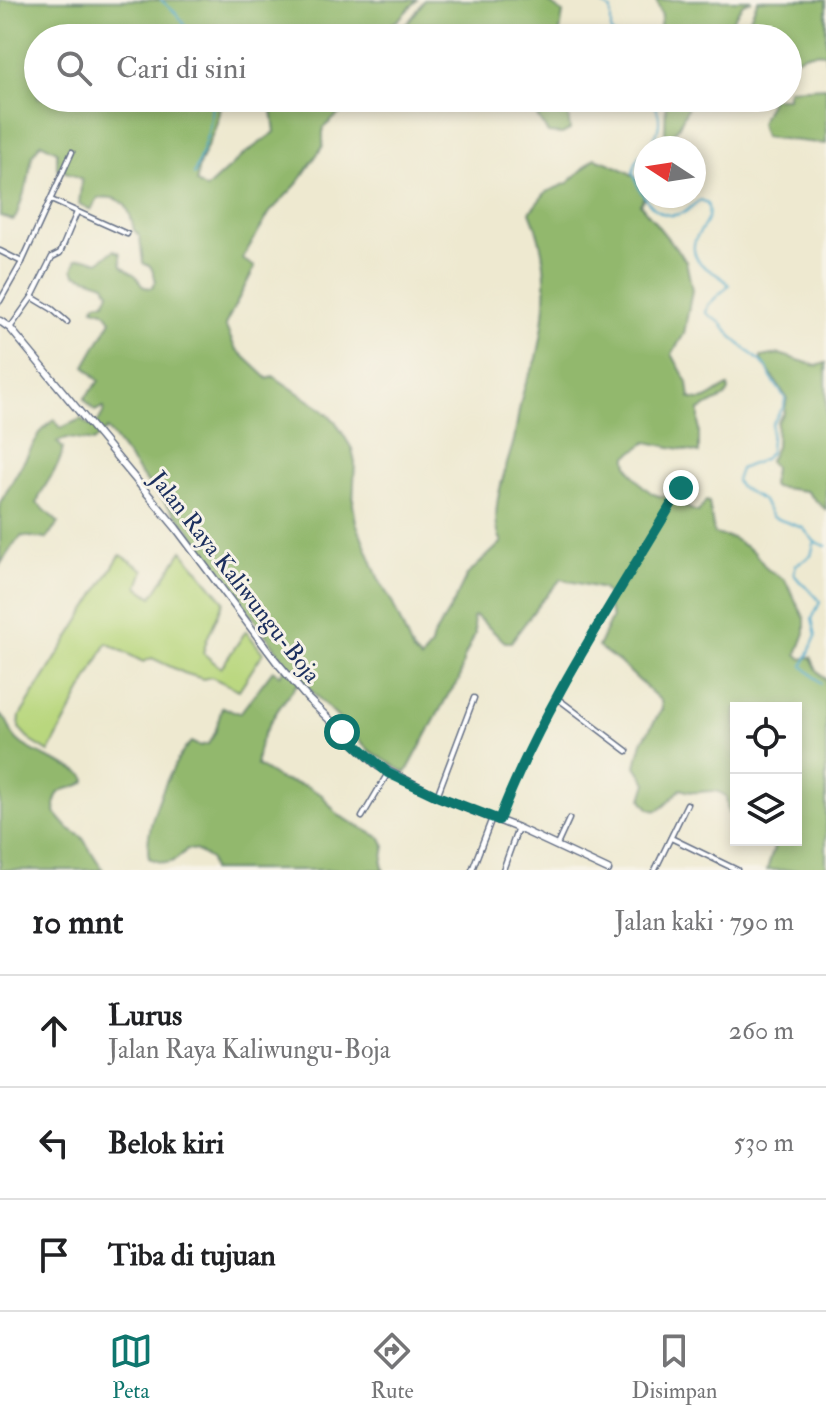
<!DOCTYPE html>
<html lang="id">
<head>
<meta charset="utf-8">
<style>
  :root { --surface:#fff; --page:#f6f6f6; --text:#202124; --muted:#757577; --line:#e0e0e0; --accent:#0f766e }
  body { margin:0; font-family:"IM FELL Double Pica",serif; background:var(--page); color:var(--text) }
  .controls { position:absolute; right:24px; bottom:24px; display:grid; overflow:hidden; border-radius:0px; box-shadow:0 4px 12px #0003 }
  .controls button { width:72px; height:72px; display:grid; place-items:center; padding:0; border:0; border-bottom:2px solid var(--line); background:var(--surface); color:var(--text); font:40px sans-serif }
  .compass { position:absolute; left:634px; top:136px; width:72px; height:72px; border-radius:50%; background:var(--surface); box-shadow:0 4px 12px #0003; rotate:282deg }
  .stop { position:absolute; width:24px; height:24px; margin:-18px; border:6px solid #0f766e; border-radius:50%; background:#fff }
  .stop.end { background:#0f766e; border-color:#fff; box-shadow:0 2px 8px #0008 }
  .list { margin:0; padding:0; list-style:none }
  h2 { display:flex; justify-content:space-between; align-items:center; height:104px; margin:0; padding:0 32px; font-size:34px }
  h2 small { font-size:26px; font-weight:400; color:var(--muted) }
  .list li { display:grid; grid-template-columns:52px 1fr auto; gap:24px; align-items:center; box-sizing:border-box; height:112px; padding:0 32px; border-top:2px solid var(--line) }
  .list b { display:block; font-size:30px; white-space:nowrap }
  .list p { margin:0; font-size:26px; white-space:nowrap; color:var(--muted) }
  .list em { font-size:26px; font-style:normal; color:var(--muted) }
  .icon { flex:none; width:44px; height:44px; fill:none; stroke:currentColor; stroke-width:2; stroke-linecap:round; stroke-linejoin:round }
  .map { position:relative; flex:none; width:826px; height:870px; overflow:hidden }
  .search { position:absolute; background:var(--surface); box-shadow:0 4px 12px #0003; left:24px; right:24px; top:24px; height:88px; display:flex; align-items:center; gap:20px; box-sizing:border-box; padding:0 28px; border-radius:44px; color:var(--muted); font-size:30px }
  .sheet { height:440px; background:var(--surface) }
  nav { display:flex; justify-content:space-around; align-items:center; box-sizing:border-box; height:112px; border-top:2px solid var(--line); background:var(--surface); font-size:22px; color:var(--muted) }
  nav a { display:grid; justify-items:center; gap:4px }
  nav .on { color:var(--accent) }
  .map>svg:first-child { display:block }
  .green { fill:#b9d77e; stroke:#6a836e; stroke-width:2 }
  .forest { fill:#92b86d; stroke:#567466; stroke-width:2 }
  .lines { fill:none; stroke-linecap:round; stroke-linejoin:round }
  .stream { stroke:#4ca8ca; stroke-width:2 }
  .street-casing { stroke:#657086; stroke-width:7 }
  .secondary-casing { stroke:#657086; stroke-width:9 }
  .street { stroke:#fff; stroke-width:4 }
  .secondary { stroke:#fff; stroke-width:6 }
  .route { stroke:#0f766e; stroke-width:10 }
  .labels { text-anchor:middle; dominant-baseline:central; stroke-width:6; stroke-linejoin:round; paint-order:stroke }
  .street-label { font-size:24px; fill:#1b2f5e; stroke:#f7f3e8 }
</style>
</head>
<body>
<div class="map">
<svg width="826" height="870" viewBox="0 0 826 870">
  <rect width="100%" height="100%" fill="#f7f3e8"/>
  <filter id="ink" filterUnits="userSpaceOnUse"><feTurbulence type="fractalNoise" baseFrequency=".0125" numOctaves="2"/><feDisplacementMap in="SourceGraphic" scale="16" xChannelSelector="R" yChannelSelector="G"/><feConvolveMatrix kernelMatrix="1 2 1 2 8 2 1 2 1" color-interpolation-filters="sRGB"/></filter>
  <filter id="wash" filterUnits="userSpaceOnUse"><feTurbulence type="fractalNoise" baseFrequency=".006" numOctaves="4" result="noise"/><feDisplacementMap in="SourceGraphic" scale="32" xChannelSelector="R" yChannelSelector="G"/><feGaussianBlur stdDeviation="1.8" result="paint"/><feColorMatrix in="noise" values="0 0 0 0 0 0 0 0 0 0 0 0 0 0 0 0 0 1.4 0 .05"/><feComposite in="paint" operator="in"/></filter>
  <g filter="url(#wash)">
    <rect width="100%" height="100%" fill="#eee9d0"/>
    <!-- green -->
    <polygon class="green" points="182,551 224,601 207,639 203,653 221,668 246,631 263,653 239,690 211,677 203,679 184,673 152,658 143,662 107,643 49,752 31,741 19,728 20,716 119,557 121,555 144,570 138,587 152,597"/>
    <!-- forest -->
    <g class="forest">
      <path d="M 0,0 L 417,0 L 397,21 L 364,38 L 347,28 L 339,38 L 215,38 L 205,33 L 203,38 L 38,38 L 38,98 L 219,98 C 224,131 195,154 197,183 L 206,189 L 243,155 L 275,132 L 272,110 L 269,107 L 256,106 L 258,98 L 358,98 L 323,128 L 323,146 L 296,185 L 270,212 L 242,259 L 255,267 L 225,325 L 235,348 L 268,379 L 273,376 L 319,407 L 335,421 L 352,449 L 355,462 L 353,504 L 356,522 L 379,580 L 392,602 L 413,652 L 421,660 L 431,645 L 433,637 L 453,604 L 467,575 L 502,542 C 486,515 507,468 514,440 C 518,420 519,400 527,380 C 530,372 535,366 537,358 C 548,310 550,257 530,212 L 546,192 L 568,183 L 595,158 C 614,165 658,179 640,204 L 686,261 L 692,290 L 684,334 L 672,354 L 688,383 L 690,398 C 707,405 714,392 728,386 L 729,390 L 725,397 L 699,410 L 699,453 L 647,442 L 627,456 C 625,469 644,490 656,495 C 660,497 666,496 669,498 C 679,502 687,509 698,512 L 706,501 L 709,502 L 714,534 L 732,538 L 754,552 L 767,569 L 785,580 L 805,619 L 805,633 L 797,654 L 802,659 L 811,657 L 817,670 L 826,680 L 826,870 L 767,870 L 774,848 L 772,840 L 796,840 L 796,708 L 736,708 L 736,816 L 728,813 L 726,796 C 709,784 702,798 681,789 C 668,800 656,825 642,799 L 647,783 L 636,766 L 642,742 L 662,709 L 661,701 L 619,662 L 598,647 L 612,617 L 607,605 L 608,596 L 603,589 L 561,579 L 539,604 L 511,642 L 505,642 L 476,616 L 473,617 L 475,634 L 464,658 L 459,680 L 448,695 L 406,773 L 370,751 L 301,680 C 285,698 254,739 257,765 L 281,780 L 306,786 L 322,795 L 338,815 L 381,838 L 385,846 L 382,864 L 384,870 L 212,870 L 210,859 L 195,850 L 187,849 C 175,863 168,867 149,858 C 143,829 170,763 191,742 L 199,746 L 208,744 L 215,733 L 222,707 L 240,713 L 273,670 L 280,675 L 287,664 L 184,523 L 145,480 L 107,429 L 93,442 L 69,438 L 57,442 L 63,448 C 60,470 44,482 37,503 L 59,523 L 46,539 L 22,536 L 14,544 L 0,565 L 0,503 L 40,433 L 54,419 L 61,428 L 81,419 L 90,426 L 98,422 L 104,411 L 103,407 L 95,411 L 84,399 L 99,381 L 85,366 L 111,320 L 104,311 L 93,308 L 96,303 L 105,302 L 109,292 L 105,284 L 75,274 L 73,269 L 77,259 L 86,258 L 99,262 L 114,250 L 120,253 L 122,266 L 136,276 L 144,287 L 152,288 L 156,281 L 151,267 L 143,263 L 140,237 L 134,230 C 130,209 125,194 98,198 L 91,210 L 79,204 L 82,179 L 57,168 L 57,151 L 41,143 L 32,156 L 28,181 L 16,217 L 13,220 L 0,216 Z"/>
      <path d="M 424,0 L 545,0 L 563,13 L 559,38 L 514,38 L 509,33 L 486,38 L 382,38 C 402,33 414,17 424,0 Z"/>
      <polygon points="656,0 752,0 743,4 731,22 712,32 710,38 657,38 662,16"/>
      <path d="M 758,0 L 826,0 L 826,63 L 825,53 C 811,51 798,56 788,65 L 788,38 L 746,38 L 750,18 Z"/>
      <polygon points="826,87 826,144 764,137 760,123 772,98 788,98 788,89"/>
      <polygon points="534,98 566,98 570,130 562,134 548,133 535,113"/>
      <polygon points="666,98 692,98 679,126 669,139 665,137"/>
      <polygon points="779,354 817,366 826,363 826,510 806,491 774,487 772,485 774,468 769,461 776,447 777,422 784,413 787,398 761,360 761,357"/>
      <path d="M 0,715 C 13,723 6,732 22,744 C 42,758 66,763 85,776 L 86,781 C 78,790 60,785 56,798 C 54,802 56,808 55,813 L 68,828 L 82,837 L 103,870 L 0,870 Z"/>
    </g>
    <g class="lines">
      <!-- stream -->
      <g class="stream">
        <polyline points="161,0 178,15 193,38"/>
        <polyline points="595,0 611,10 611,33 622,38"/>
        <path d="M 648,148 C 661,131 664,115 650,98"/>
        <path d="M 646,150 L 638,157 L 633,172 C 639,194 658,225 685,212 C 691,208 694,203 701,200 L 707,203 C 715,226 691,232 694,250 C 697,270 719,271 729,285 L 708,305 L 706,313 L 721,323 L 735,340 L 767,367 L 771,378 L 785,398 L 784,406 L 772,424 L 770,452 L 764,459 L 740,469 L 736,481 L 739,486 L 763,501 L 772,517 L 803,528 L 815,542 L 826,546"/>
        <path d="M 194,175 C 201,152 215,123 211,98"/>
        <path d="M 814,544 L 811,556 L 796,565 L 794,573 C 799,585 813,590 820,602 L 812,619 L 816,636 L 803,666 L 821,683"/>
      </g>
    </g>
  </g>
  <g filter="url(#ink)">
    <g class="lines">
      <!-- street casing -->
      <g class="street-casing">
        <g id="street">
          <polyline points="51,200 127,234"/>
          <polyline points="0,251 22,262"/>
          <polyline points="32,297 52,309 67,322"/>
          <polyline points="0,301 22,262 72,152"/>
          <polyline points="10,328 32,297 52,257 60,253 77,212"/>
          <polyline points="557,698 627,751"/>
          <polyline points="437,796 474,698"/>
          <polyline points="362,817 388,773"/>
          <path d="M 499,820 C 544,703 617,597 681,488"/>
          <polyline points="671,838 737,870"/>
          <polyline points="557,845 569,819"/>
          <polyline points="472,870 492,818"/>
          <polyline points="503,870 518,828"/>
          <polyline points="655,870 687,804"/>
        </g>
      </g>
      <!-- secondary casing -->
      <g class="secondary-casing">
        <polyline id="secondary" points="0,321 10,328 176,528 276,661 308,699 378,766 437,796 518,828 608,870"/>
      </g>
      <!-- street -->
      <use href="#street" class="street"/>
      <!-- secondary -->
      <use href="#secondary" class="secondary"/>
    </g>
  </g>
  <g class="lines" filter="url(#ink)">
    <!-- route -->
    <path class="route" d="M 342,732 L 388,773 L 437,796 L 499,820 C 544,703 617,597 681,488"/>
  </g>
  <g class="labels">
    <!-- street labels -->
    <g class="street-label">
      <text transform="translate(235 577) rotate(52)">Jalan Raya Kaliwungu-Boja</text>
    </g>
  </g>
</svg>
<div class="controls">
<button><svg class="icon" aria-label="locate" viewBox="0 0 24 24"><circle cx="12" cy="12" r="6"/><path d="M12 2v4M12 18v4M2 12h4M18 12h4"/></svg></button>
<button><svg class="icon" aria-label="layers" viewBox="0 0 24 24"><path d="M12 4l9 5-9 5-9-5zM3 14l9 5 9-5"/></svg></button>
</div>
<svg class="compass" viewBox="-18 -18 36 36"><path d="M0-13l5 13h-10z" fill="#e53935"/><path d="M0 13l5-13h-10z" fill="#757577"/></svg>
<div class="stop" style="left:342px;top:732px"></div>
<div class="stop end" style="left:681px;top:488px"></div>
<div class="search"><svg class="icon" aria-label="search" viewBox="0 0 24 24"><circle cx="10" cy="10" r="6"/><path d="M15 15l6 6"/></svg>Cari di sini</div>
</div>
<section class="sheet">
<h2>10 mnt<small>Jalan kaki · 790 m</small></h2>
<ul class="list">
<li><svg class="icon" aria-label="ahead" viewBox="0 0 24 24"><path d="M12 20V5M6 11l6-6 6 6"/></svg><div><b>Lurus</b><p>Jalan Raya Kaliwungu-Boja</p></div><em>260 m</em></li>
<li><svg class="icon" aria-label="left" viewBox="0 0 24 24"><path d="M17 20v-9H6M10 6l-5 5 5 5"/></svg><div><b>Belok kiri</b></div><em>530 m</em></li>
<li><svg class="icon" aria-label="arrive" viewBox="0 0 24 24"><path d="M6 21V4h12l-3 4 3 4H6"/></svg><div><b>Tiba di tujuan</b></div></li>
</ul>
</section>
<nav>
<a class="on"><svg class="icon" aria-label="map" viewBox="0 0 24 24"><path d="M3 6l6-2 6 2 6-2v14l-6 2-6-2-6 2zM9 4v14M15 6v14"/></svg>Peta</a>
<a><svg class="icon" aria-label="directions" viewBox="0 0 24 24"><path d="M12 3l9 9-9 9-9-9zM9 14v-3h6M13 9l2 2-2 2"/></svg>Rute</a>
<a><svg class="icon" aria-label="saved" viewBox="0 0 24 24"><path d="M7 4h10v16l-5-4-5 4z"/></svg>Disimpan</a>
</nav>
</body>
</html>
